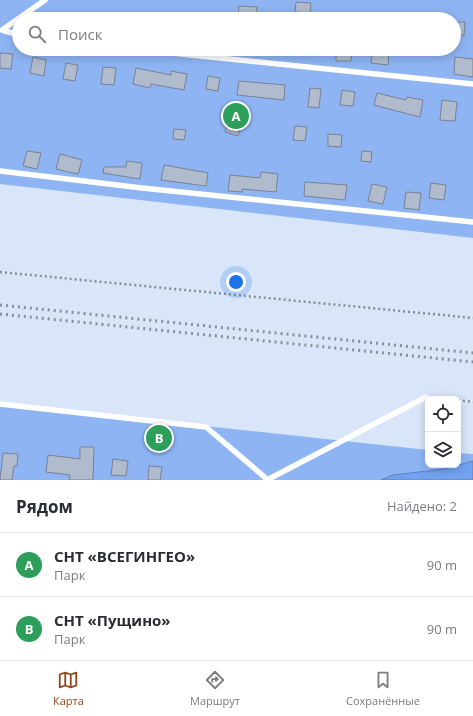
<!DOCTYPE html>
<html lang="ru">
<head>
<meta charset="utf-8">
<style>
  :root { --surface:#fff; --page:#f2f2f3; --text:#2b2b33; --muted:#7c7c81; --line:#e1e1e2; --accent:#8d491d }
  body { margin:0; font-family:"Open Sans",sans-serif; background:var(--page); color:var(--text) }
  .controls { position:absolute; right:12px; bottom:12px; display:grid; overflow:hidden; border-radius:8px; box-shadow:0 2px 10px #0003 }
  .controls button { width:36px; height:36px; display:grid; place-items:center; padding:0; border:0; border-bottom:1px solid var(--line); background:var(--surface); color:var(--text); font:20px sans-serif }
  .you { position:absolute; left:236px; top:282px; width:14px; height:14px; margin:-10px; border:3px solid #fff; border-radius:50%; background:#1a73e8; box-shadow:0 0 0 6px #1a73e833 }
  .badge { display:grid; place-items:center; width:26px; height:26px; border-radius:50%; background:var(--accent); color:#fff; font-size:13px; font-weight:700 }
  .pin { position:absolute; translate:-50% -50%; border:2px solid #fff; box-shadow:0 1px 4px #0006 }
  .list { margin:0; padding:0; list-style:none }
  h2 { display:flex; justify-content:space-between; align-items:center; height:52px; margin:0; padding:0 16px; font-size:17px }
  h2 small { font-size:13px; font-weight:400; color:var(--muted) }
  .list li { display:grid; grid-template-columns:26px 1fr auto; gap:12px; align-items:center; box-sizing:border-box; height:64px; padding:0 16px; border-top:1px solid var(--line) }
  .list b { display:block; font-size:15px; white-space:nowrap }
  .list p { margin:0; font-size:13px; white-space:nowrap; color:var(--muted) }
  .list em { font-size:13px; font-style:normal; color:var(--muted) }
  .icon { flex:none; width:22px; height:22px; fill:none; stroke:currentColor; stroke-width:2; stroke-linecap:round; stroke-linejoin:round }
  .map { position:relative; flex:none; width:473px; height:480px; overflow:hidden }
  .search { position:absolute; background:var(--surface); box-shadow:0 2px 10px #0003; left:12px; right:12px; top:12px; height:44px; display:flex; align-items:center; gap:10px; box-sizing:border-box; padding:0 14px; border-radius:22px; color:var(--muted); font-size:15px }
  .sheet { height:180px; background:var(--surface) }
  nav { display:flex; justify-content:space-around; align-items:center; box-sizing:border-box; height:56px; border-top:1px solid var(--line); background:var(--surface); font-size:11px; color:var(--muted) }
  nav a { display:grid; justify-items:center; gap:2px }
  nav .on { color:var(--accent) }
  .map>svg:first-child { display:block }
  .green { fill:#8eb4f4; fill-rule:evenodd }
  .water { fill:#72a2f2; stroke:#5e81bb }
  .building { fill:#b0bcce; stroke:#788294 }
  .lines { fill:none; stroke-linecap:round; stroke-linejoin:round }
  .path { stroke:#858d9b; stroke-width:2.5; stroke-dasharray:2 3; stroke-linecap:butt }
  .service { stroke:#fff; stroke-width:5.5 }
  .rail { stroke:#878f9d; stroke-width:3; stroke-dasharray:2 4; stroke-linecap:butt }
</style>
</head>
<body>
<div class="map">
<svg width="473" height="480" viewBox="0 0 473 480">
  <rect width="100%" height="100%" fill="#d9e5f9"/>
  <!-- green -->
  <g class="green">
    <path d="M 0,0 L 473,0 L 473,238 L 0,184 ZM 19,19 L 454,19 L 454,49 L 19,49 Z"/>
    <polygon points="0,404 428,450 428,465 458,465 458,453 473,454 473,480 0,480"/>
  </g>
  <!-- water -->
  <polygon class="water" points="473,461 473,480 381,480 393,475 445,469"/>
  <!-- building -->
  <g class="building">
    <polygon points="296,2 311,3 310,13 295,12"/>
    <polygon points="239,6 257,7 256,18 238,17"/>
    <polygon points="454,22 465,22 464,35 454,35"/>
    <polygon points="336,49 352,49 351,61 336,61"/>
    <polygon points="373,49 389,51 388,65 371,63"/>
    <polygon points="0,53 13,54 11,69 0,68"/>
    <polygon points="33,57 46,60 44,76 30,73"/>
    <polygon points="455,57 473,59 473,77 454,74"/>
    <polygon points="66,63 78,65 75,81 63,79"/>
    <polygon points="103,67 116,68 114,85 101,84"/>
    <polygon points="136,68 171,75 171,71 187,74 184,90 151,84 150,88 133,84"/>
    <polygon points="208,76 220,78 218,91 206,89"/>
    <polygon points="239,81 285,85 284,100 237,95"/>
    <polygon points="310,88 321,89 319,108 308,107"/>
    <polygon points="342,90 355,92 353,106 340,105"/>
    <polygon points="377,93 406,100 407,97 423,100 420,117 374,105"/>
    <polygon points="442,100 457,102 455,121 440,120"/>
    <polygon points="229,118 242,121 238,136 225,132"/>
    <polygon points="295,126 307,127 305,141 293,140"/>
    <polygon points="174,129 186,130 184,140 173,139"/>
    <polygon points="328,134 342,135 341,147 328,146"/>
    <polygon points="27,151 41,153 37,169 23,166"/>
    <polygon points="362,151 372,152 371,162 361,161"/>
    <polygon points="60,154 82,160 78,174 56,169"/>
    <polygon points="127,161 142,163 140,179 103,173 104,167 126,167"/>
    <polygon points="164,165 208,173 206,186 161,180"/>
    <polygon points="261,172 278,174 276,192 242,189 242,192 228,191 230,175 260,178"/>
    <polygon points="305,182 347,185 345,200 304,196"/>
    <polygon points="431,183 446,185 444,200 429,198"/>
    <polygon points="372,184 387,187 383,204 368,201"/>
    <polygon points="406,192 421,193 419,210 404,208"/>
    <polygon points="80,447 94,447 93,480 69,480 70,475 46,472 48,455 80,459"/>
    <polygon points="3,453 18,454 17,466 14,466 12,480 0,480"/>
    <polygon points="113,459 128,461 126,476 111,475"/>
    <polygon points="149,466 162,467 160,480 148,480"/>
  </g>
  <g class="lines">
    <!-- path -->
    <g class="path">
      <polyline points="0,272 473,318"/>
      <polyline points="434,398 447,399"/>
      <polyline points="458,400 473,402"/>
    </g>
    <!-- service -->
    <g class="service">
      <polyline points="19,35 2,30 45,0"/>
      <polyline points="133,49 473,84"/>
      <polyline points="0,171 142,188 473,222"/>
      <polyline points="0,404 206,427 268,480"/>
      <polyline points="267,480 426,397"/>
    </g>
    <!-- rail -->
    <g class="rail">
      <polyline points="0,305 473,353"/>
      <polyline points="0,314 473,362"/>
    </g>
  </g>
</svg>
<div class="controls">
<button><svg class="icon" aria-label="locate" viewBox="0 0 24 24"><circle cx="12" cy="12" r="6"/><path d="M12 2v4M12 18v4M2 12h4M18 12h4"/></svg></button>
<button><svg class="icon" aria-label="layers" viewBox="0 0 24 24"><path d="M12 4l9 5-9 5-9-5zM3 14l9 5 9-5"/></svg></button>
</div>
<div class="you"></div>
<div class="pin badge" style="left:236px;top:116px;background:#2e9e5b">A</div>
<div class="pin badge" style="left:159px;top:438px;background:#2e9e5b">B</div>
<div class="search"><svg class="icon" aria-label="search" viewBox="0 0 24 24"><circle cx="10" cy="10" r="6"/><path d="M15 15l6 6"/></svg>Поиск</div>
</div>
<section class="sheet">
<h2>Рядом<small>Найдено: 2</small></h2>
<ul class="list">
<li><span class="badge" style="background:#2e9e5b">A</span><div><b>СНТ «ВСЕГИНГЕО»</b><p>Парк</p></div><em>90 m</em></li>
<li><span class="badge" style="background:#2e9e5b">B</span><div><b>СНТ «Пущино»</b><p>Парк</p></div><em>90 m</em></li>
</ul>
</section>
<nav>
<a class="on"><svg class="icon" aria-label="map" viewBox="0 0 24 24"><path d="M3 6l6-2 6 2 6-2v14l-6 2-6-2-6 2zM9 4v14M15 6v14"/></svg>Карта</a>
<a><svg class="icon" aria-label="directions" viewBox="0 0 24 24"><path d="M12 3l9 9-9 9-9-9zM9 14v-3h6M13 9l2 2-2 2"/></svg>Маршрут</a>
<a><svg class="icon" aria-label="saved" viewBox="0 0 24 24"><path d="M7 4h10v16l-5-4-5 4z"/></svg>Сохранённые</a>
</nav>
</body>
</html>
